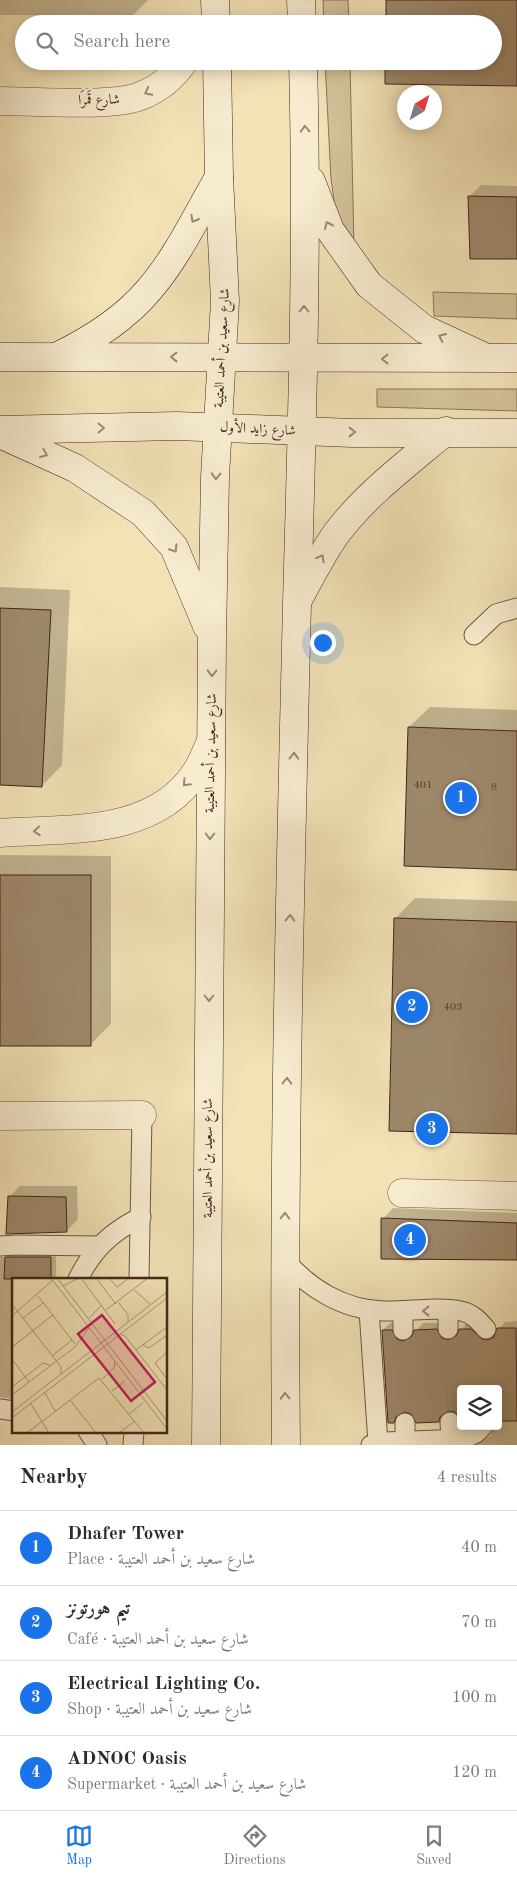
<!DOCTYPE html>
<html lang="en">
<head>
<meta charset="utf-8">
<style>
  :root { --surface:#fff; --page:#f7f7f7; --text:#2b2b33; --muted:#7c7c81; --line:#e1e1e2; --accent:#1a73e8 }
  body { margin:0; font-family:"Old Standard TT",Amiri,serif; background:var(--page); color:var(--text) }
  .controls { position:absolute; right:15px; bottom:15px; display:grid; overflow:hidden; border-radius:5px; box-shadow:0 2px 12px #0003 }
  .controls button { width:45px; height:45px; display:grid; place-items:center; padding:0; border:0; border-bottom:1px solid var(--line); background:var(--surface); color:var(--text); font:25px sans-serif }
  .compass { position:absolute; left:397px; top:85px; width:45px; height:45px; border-radius:50%; background:var(--surface); box-shadow:0 2px 12px #0003; rotate:38deg }
  .you { position:absolute; left:322px; top:642px; width:18px; height:18px; margin:-12px; border:4px solid #fff; border-radius:50%; background:#1a73e8; box-shadow:0 0 0 8px #1a73e833 }
  .badge { display:grid; place-items:center; width:32px; height:32px; border-radius:50%; background:var(--accent); color:#fff; font-size:16px; font-weight:700 }
  .pin { position:absolute; translate:-50% -50%; border:2px solid #fff; box-shadow:0 1px 5px #0006 }
  .list { margin:0; padding:0; list-style:none }
  h2 { display:flex; justify-content:space-between; align-items:center; height:65px; margin:0; padding:0 20px; font-size:21px }
  h2 small { font-size:16px; font-weight:400; color:var(--muted) }
  .list li { display:grid; grid-template-columns:32px 1fr auto; gap:15px; align-items:center; box-sizing:border-box; height:75px; padding:0 20px; border-top:1px solid var(--line) }
  .list b { display:block; font-size:19px; white-space:nowrap }
  .list p { margin:0; font-size:16px; white-space:nowrap; color:var(--muted) }
  .list em { font-size:16px; font-style:normal; color:var(--muted) }
  .icon { flex:none; width:28px; height:28px; fill:none; stroke:currentColor; stroke-width:2; stroke-linecap:round; stroke-linejoin:round }
  .map { position:relative; flex:none; width:517px; height:1445px; overflow:hidden }
  .search { position:absolute; background:var(--surface); box-shadow:0 2px 12px #0003; left:15px; right:15px; top:15px; height:55px; display:flex; align-items:center; gap:12px; box-sizing:border-box; padding:0 18px; border-radius:28px; color:var(--muted); font-size:19px }
  .sheet { height:365px; background:var(--surface) }
  nav { display:flex; justify-content:space-around; align-items:center; box-sizing:border-box; height:70px; border-top:1px solid var(--line); background:var(--surface); font-size:14px; color:var(--muted) }
  nav a { display:grid; justify-items:center; gap:2px }
  nav .on { color:var(--accent) }
  .map>svg:first-child { display:block }
  .green { fill:#d4c29b; stroke:#8b745a }
  .shadow { fill:#0003 }
  .building { fill:#9e886b; stroke:#422619 }
  .lines { fill:none; stroke-linecap:round; stroke-linejoin:round }
  .lane-casing { stroke:#6e5540; stroke-width:21 }
  .street-casing { stroke:#6e5540; stroke-width:29 }
  .secondary-casing { stroke:#422619; stroke-width:29 }
  .lane { stroke:#f7ecd0; stroke-width:19 }
  .street { stroke:#f7ecd0; stroke-width:28 }
  .secondary { stroke:#f7ecd0; stroke-width:28 }
  .oneway { stroke:#9c8974 }
  .labels { text-anchor:middle; dominant-baseline:central; stroke-width:4.5; stroke-linejoin:round; paint-order:stroke }
  .number-label { font-size:11px; fill:#593e2e }
  .street-label { font-size:14px; fill:#422619; stroke:#f7ecd0 }
  .inset-road { fill:none; stroke:#ac9777; stroke-width:1 }
  .view { fill:#c2185b; fill-opacity:0.15; stroke:#c2185b; stroke-width:2.5 }
  .inset-edge { fill:none; stroke:#422619; stroke-width:2.5 }
</style>
</head>
<body>
<div class="map">
<svg width="517" height="1445" viewBox="0 0 517 1445">
  <rect width="100%" height="100%" fill="#f2e2b6"/>
  <filter id="stains"><feTurbulence type="fractalNoise" baseFrequency=".004" numOctaves="4"/><feColorMatrix values="0 0 0 0 .2 0 0 0 0 .09 0 0 0 0 .02 0 0 0 .5 -.17"/></filter>
  <radialGradient id="worn" r=".72"><stop offset=".6" stop-color="#630" stop-opacity="0"/><stop offset="1" stop-color="#630" stop-opacity=".3"/></radialGradient>
  <!-- green -->
  <g class="green">
    <polygon points="323,0 348,0 349,24 324,24"/>
    <polygon points="325,61 350,61 354,248 336,214 331,179"/>
    <polygon points="433,292 517,294 517,319 434,316"/>
    <polygon points="377,389 517,389 517,411 377,407"/>
  </g>
  <!-- shadow -->
  <g class="shadow">
    <polygon points="0,0 148,0 133,15 0,15"/>
    <polygon points="481,185 517,186 517,258 469,197"/>
    <polygon points="0,587 70,590 62,765 42,786 0,783"/>
    <polygon points="430,707 517,710 517,869 409,727"/>
    <polygon points="0,855 111,856 111,1024 90,1045 0,1045"/>
    <polygon points="415,898 517,901 517,1133 395,919"/>
    <polygon points="20,1186 77,1186 78,1219 67,1231 9,1197"/>
    <polygon points="393,1208 517,1213 517,1259 383,1219"/>
    <polygon points="56,1251 56,1279 14,1279 14,1399 0,1397 0,1257 6,1257 12,1252"/>
    <polygon points="517,1321 517,1445 468,1445 490,1436 494,1426 498,1426 498,1389 461,1389 455,1410 447,1411 438,1421 404,1410 393,1422 383,1330 390,1323 399,1323 404,1333 412,1335 423,1323 444,1323 449,1332 457,1334 468,1322 489,1333 496,1333 505,1322"/>
  </g>
  <!-- building -->
  <g class="building">
    <polygon points="386,0 517,0 517,86 385,84 385,61 493,61 493,24 386,24"/>
    <polygon points="468,196 517,197 517,259 470,259"/>
    <polygon points="0,608 51,610 42,787 0,785"/>
    <polygon points="408,727 517,731 517,870 404,866"/>
    <rect x="0" y="875" width="91" height="171"/>
    <polygon points="394,918 517,922 517,1134 389,1131"/>
    <polygon points="8,1196 66,1197 67,1232 6,1234"/>
    <polygon points="381,1218 517,1223 517,1260 381,1259"/>
    <polygon points="5,1257 51,1257 51,1279 4,1279"/>
    <polygon points="497,1328 516,1328 517,1421 498,1421 498,1389 461,1389 461,1420 455,1412 449,1411 440,1417 439,1422 416,1423 411,1414 405,1412 396,1417 394,1423 388,1423 382,1330 392,1330 397,1339 403,1341 412,1336 414,1330 437,1329 442,1338 448,1340 457,1335 459,1329 471,1329 482,1339 488,1340 494,1337"/>
  </g>
  <g class="lines">
    <!-- lane casing -->
    <g class="lane-casing">
      <g id="lane">
        <polyline points="474,635 496,614 517,608"/>
        <polyline points="0,1246 17,1245 98,1246"/>
        <path d="M 284,1259 C 309,1289 344,1310 384,1311 C 407,1312 438,1306 461,1311 C 472,1313 479,1321 486,1329"/>
        <path d="M 78,1279 C 93,1249 111,1232 141,1217"/>
        <polyline points="139,1279 142,1115"/>
        <polyline points="369,1310 378,1443"/>
        <polyline points="448,1311 448,1329"/>
        <polyline points="403,1330 403,1311"/>
        <polyline points="0,1409 14,1411"/>
        <polyline points="450,1422 451,1440"/>
        <polyline points="405,1423 405,1441"/>
        <polyline points="88,1431 97,1445"/>
        <polyline points="133,1445 134,1431"/>
        <polyline points="371,1445 385,1442 464,1439 476,1433 483,1426"/>
      </g>
    </g>
    <!-- street casing -->
    <g class="street-casing">
      <g id="street">
        <path d="M 0,101 C 34,101 115,108 143,95 C 160,88 174,76 184,61"/>
        <path d="M 0,833 C 66,828 154,837 196,772 C 202,763 206,752 211,741"/>
        <polyline points="0,1116 142,1115"/>
        <polyline points="402,1193 517,1196"/>
      </g>
    </g>
    <!-- secondary casing -->
    <g class="secondary-casing">
      <g id="secondary">
        <polyline points="215,0 216,24"/>
        <polyline points="301,0 302,24"/>
        <polyline points="311,181 330,230 369,285 424,329 480,355"/>
        <path d="M 58,356 C 91,340 124,319 148,291 C 177,258 197,215 219,177"/>
        <polyline points="0,357 517,358"/>
        <polyline points="0,430 177,426 352,433 517,433"/>
        <polyline points="0,434 75,468 143,513 174,547 207,626"/>
        <path d="M 299,598 C 311,576 322,554 336,534 C 366,494 408,463 446,431"/>
        <polyline points="206,1445 212,639 215,477 225,301 219,177 217,61"/>
        <path d="M 286,1445 C 283,1165 290,884 297,604 C 302,423 308,242 303,61"/>
      </g>
    </g>
    <!-- lane -->
    <use href="#lane" class="lane"/>
    <!-- street -->
    <use href="#street" class="street"/>
    <!-- secondary -->
    <use href="#secondary" class="secondary"/>
  </g>
  <!-- one-way arrows -->
  <defs><path id="oneway-chevron" d="M-2-3.5L2.5 0L-2 3.5" fill="none" stroke-width="1.6" stroke-linecap="round" stroke-linejoin="round" transform="scale(1.25)"/></defs>
  <g class="oneway">
    <use href="#oneway-chevron" transform="translate(148 92) rotate(153)"/>
    <use href="#oneway-chevron" transform="translate(305 129) rotate(-92)"/>
    <use href="#oneway-chevron" transform="translate(194 219) rotate(120)"/>
    <use href="#oneway-chevron" transform="translate(328 225) rotate(-114)"/>
    <use href="#oneway-chevron" transform="translate(304 309) rotate(-90)"/>
    <use href="#oneway-chevron" transform="translate(442 337) rotate(-155)"/>
    <use href="#oneway-chevron" transform="translate(174 357) rotate(180)"/>
    <use href="#oneway-chevron" transform="translate(385 359) rotate(180)"/>
    <use href="#oneway-chevron" transform="translate(101 428) rotate(-1)"/>
    <use href="#oneway-chevron" transform="translate(352 432)"/>
    <use href="#oneway-chevron" transform="translate(44 454) rotate(24)"/>
    <use href="#oneway-chevron" transform="translate(216 476) rotate(92)"/>
    <use href="#oneway-chevron" transform="translate(174 549) rotate(58)"/>
    <use href="#oneway-chevron" transform="translate(321 558) rotate(-61)"/>
    <use href="#oneway-chevron" transform="translate(212 673) rotate(91)"/>
    <use href="#oneway-chevron" transform="translate(294 756) rotate(-89)"/>
    <use href="#oneway-chevron" transform="translate(186 783) rotate(133)"/>
    <use href="#oneway-chevron" transform="translate(37 831) rotate(176)"/>
    <use href="#oneway-chevron" transform="translate(210 836) rotate(90)"/>
    <use href="#oneway-chevron" transform="translate(290 918) rotate(-89)"/>
    <use href="#oneway-chevron" transform="translate(209 998) rotate(90)"/>
    <use href="#oneway-chevron" transform="translate(287 1081) rotate(-89)"/>
    <use href="#oneway-chevron" transform="translate(285 1216) rotate(-89)"/>
    <use href="#oneway-chevron" transform="translate(426 1311) rotate(-180)"/>
    <use href="#oneway-chevron" transform="translate(285 1396) rotate(-91)"/>
  </g>
  <g class="labels">
    <!-- number labels -->
    <g class="number-label">
      <text x="423" y="785">401</text>
      <text x="494" y="787">8</text>
      <text x="453" y="1007">403</text>
    </g>
    <!-- street labels -->
    <g class="street-label">
      <text transform="translate(99 100) rotate(-1)">شارع قَمرَا</text>
      <text transform="translate(222 348) rotate(-87)">شارع سعيد بن أحمد العتيبة</text>
      <text transform="translate(258 429) rotate(3)">شارع زايد الأول</text>
      <text transform="translate(211 753) rotate(-89)">شارع سعيد بن أحمد العتيبة</text>
      <text transform="translate(208 1158) rotate(-90)">شارع سعيد بن أحمد العتيبة</text>
    </g>
  </g>
  <!-- overview -->
  <g transform="translate(12 1278)">
    <rect width="155" height="155" fill="#f2e2b6"/>
    <path class="inset-road" d="M 39,0 L 155,151M 45,0 L 155,143M 69,0 L 103,46M 84,0 L 104,26M 97,0 L 105,9 L 117,0M 51,8 L 67,0M 122,12 L 138,26M 26,18 L 63,66M 106,24 L 116,37 L 116,44M 0,26 L 49,89 L 49,96M 94,32 L 136,0M 0,38 L 41,2M 11,40 L 31,25M 77,40 L 90,27M 108,56 L 113,58 L 155,112M 131,67 L 137,70 L 155,57M 0,69 L 41,37M 124,72 L 155,49M 155,74 L 143,85 L 155,101M 40,78 L 60,62M 0,81 L 17,104M 90,101 L 102,90 L 103,83M 0,109 L 31,85 L 38,87M 100,113 L 113,103M 33,115 L 43,133M 0,117 L 63,69 L 77,50M 58,122 L 84,155M 19,126 L 37,155M 0,134 L 155,14M 117,136 L 131,125M 0,140 L 155,20M 15,155 L 87,100 L 132,155M 107,155 L 123,143"/>
    <path class="view" d="M 90,37 L 143,104 L 119,123 L 66,56 Z"/>
    <rect width="155" height="155" class="inset-edge"/>
  </g>
  <rect width="100%" height="100%" filter="url(#stains)"/>
  <rect width="100%" height="100%" fill="url(#worn)"/>
</svg>
<div class="controls">
<button><svg class="icon" aria-label="layers" viewBox="0 0 24 24"><path d="M12 4l9 5-9 5-9-5zM3 14l9 5 9-5"/></svg></button>
</div>
<svg class="compass" viewBox="-18 -18 36 36"><path d="M0-13l5 13h-10z" fill="#e53935"/><path d="M0 13l5-13h-10z" fill="#7c7c81"/></svg>
<div class="you"></div>
<div class="pin badge" style="left:461px;top:798px">1</div>
<div class="pin badge" style="left:412px;top:1007px">2</div>
<div class="pin badge" style="left:432px;top:1129px">3</div>
<div class="pin badge" style="left:410px;top:1240px">4</div>
<div class="search"><svg class="icon" aria-label="search" viewBox="0 0 24 24"><circle cx="10" cy="10" r="6"/><path d="M15 15l6 6"/></svg>Search here</div>
</div>
<section class="sheet">
<h2>Nearby<small>4 results</small></h2>
<ul class="list">
<li><span class="badge">1</span><div><b>Dhafer Tower</b><p>Place · شارع سعيد بن أحمد العتيبة</p></div><em>40 m</em></li>
<li><span class="badge">2</span><div><b>تيم هورتونز</b><p>Café · شارع سعيد بن أحمد العتيبة</p></div><em>70 m</em></li>
<li><span class="badge">3</span><div><b>Electrical Lighting Co.</b><p>Shop · شارع سعيد بن أحمد العتيبة</p></div><em>100 m</em></li>
<li><span class="badge">4</span><div><b>ADNOC Oasis</b><p>Supermarket · شارع سعيد بن أحمد العتيبة</p></div><em>120 m</em></li>
</ul>
</section>
<nav>
<a class="on"><svg class="icon" aria-label="map" viewBox="0 0 24 24"><path d="M3 6l6-2 6 2 6-2v14l-6 2-6-2-6 2zM9 4v14M15 6v14"/></svg>Map</a>
<a><svg class="icon" aria-label="directions" viewBox="0 0 24 24"><path d="M12 3l9 9-9 9-9-9zM9 14v-3h6M13 9l2 2-2 2"/></svg>Directions</a>
<a><svg class="icon" aria-label="saved" viewBox="0 0 24 24"><path d="M7 4h10v16l-5-4-5 4z"/></svg>Saved</a>
</nav>
</body>
</html>
